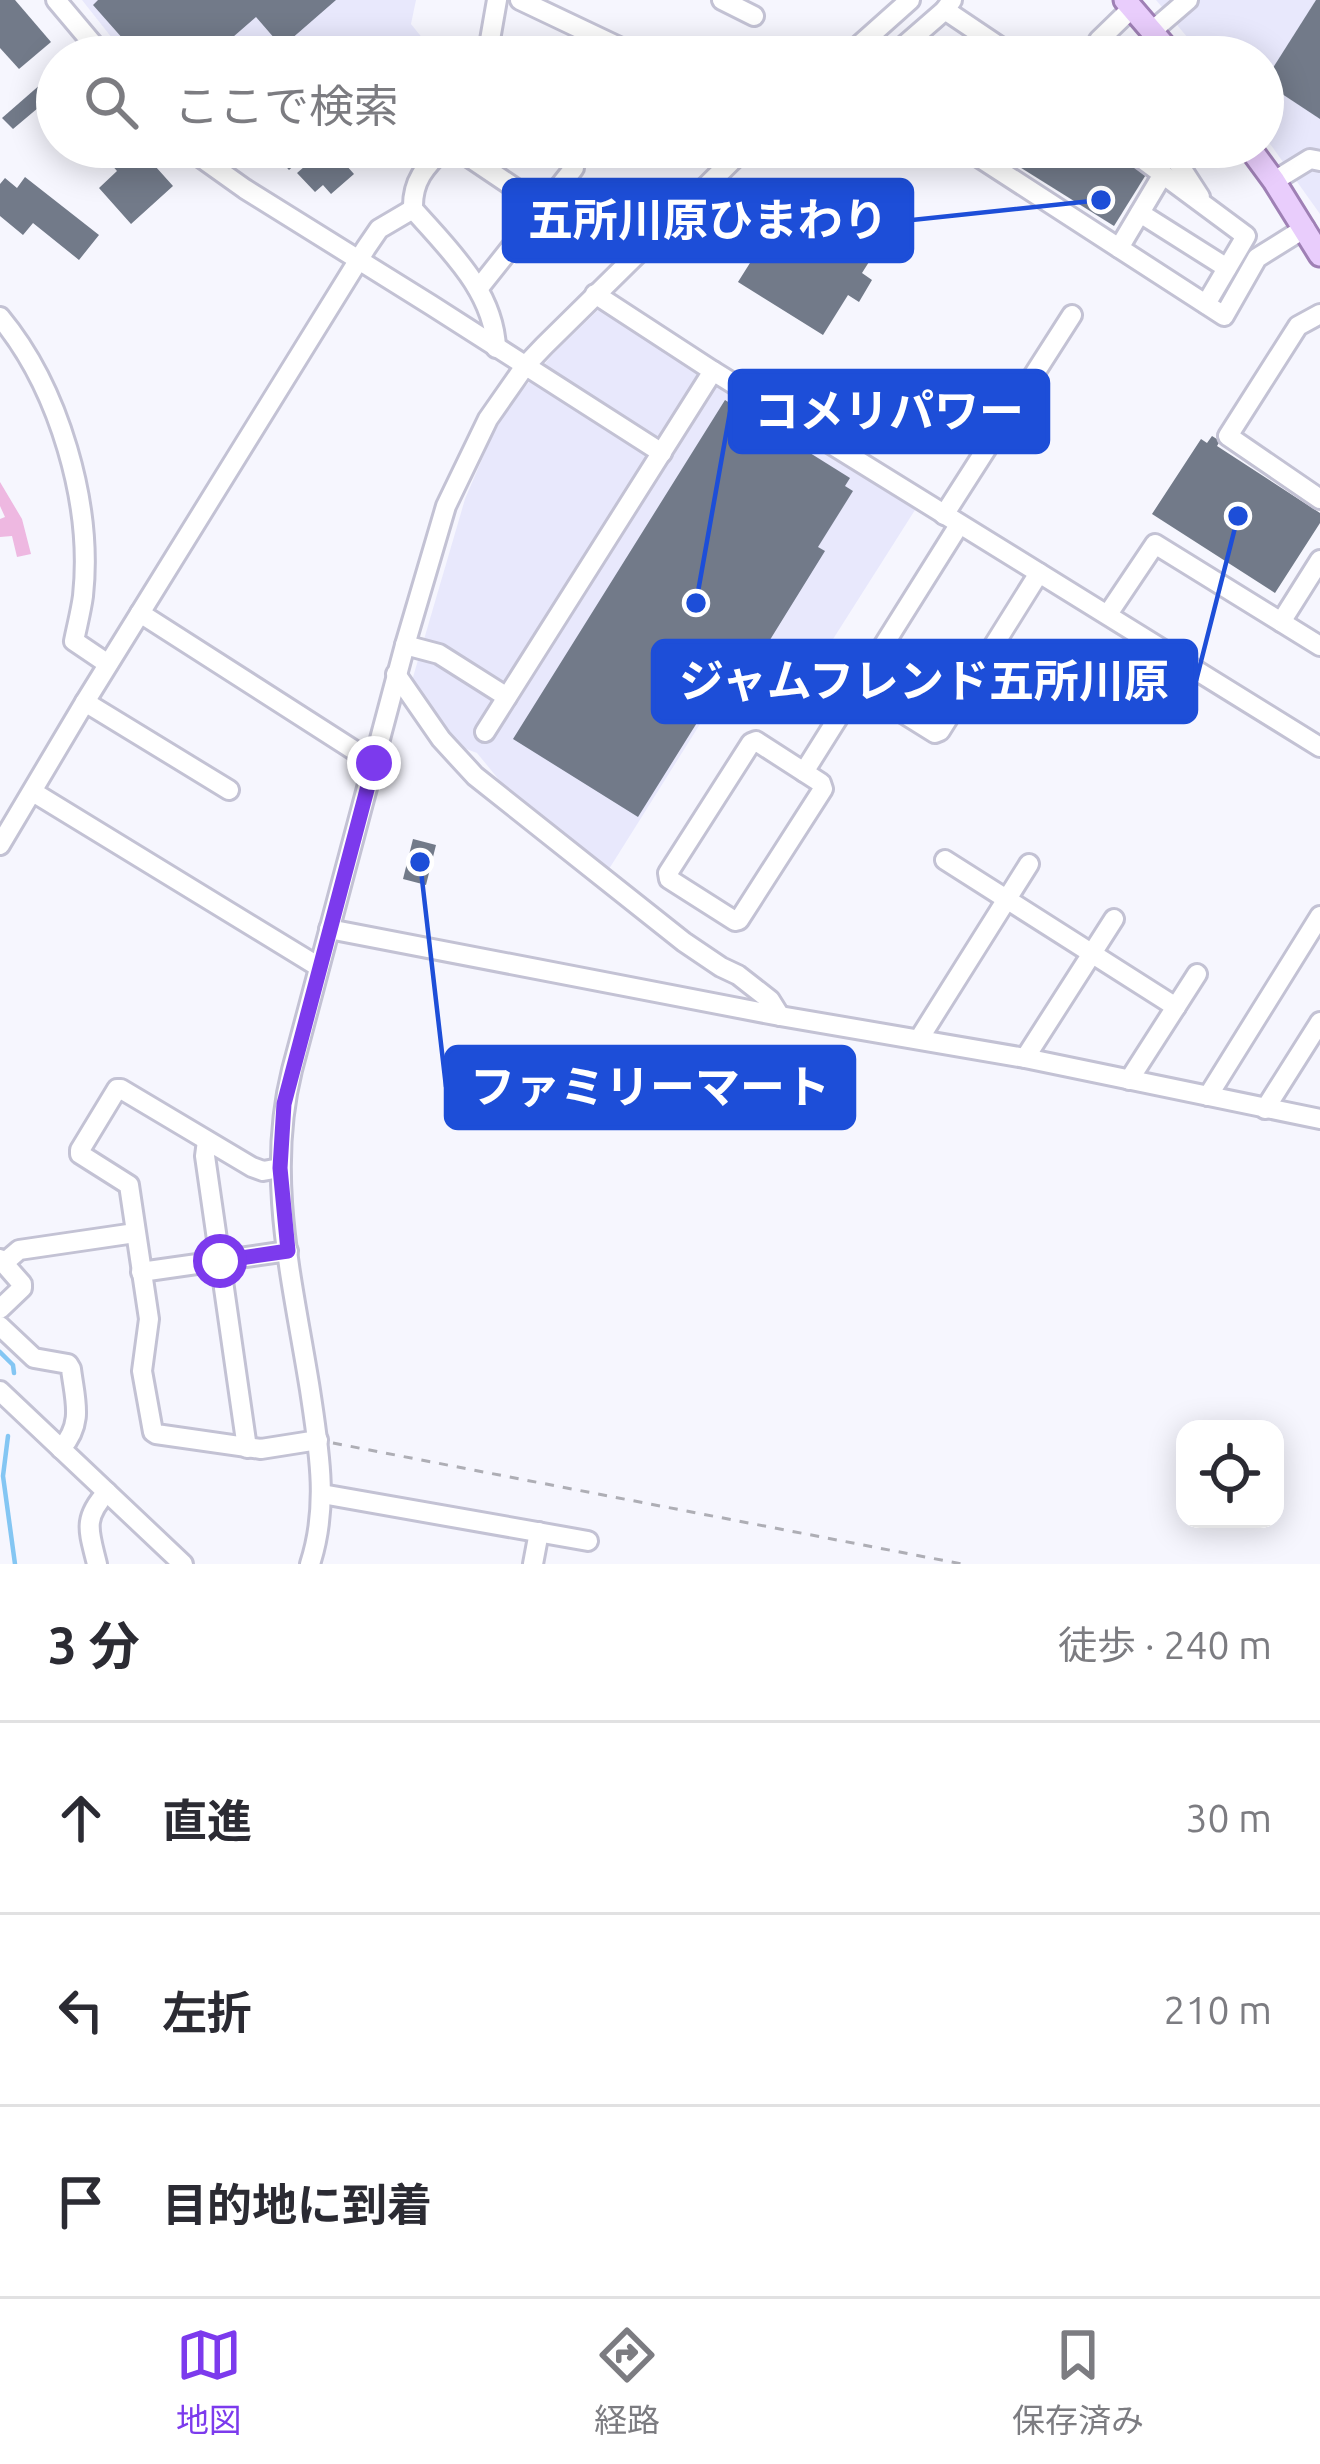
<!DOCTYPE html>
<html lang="ja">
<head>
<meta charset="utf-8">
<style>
  :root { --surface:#fff; --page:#f2f2f3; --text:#2b2b33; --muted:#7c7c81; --line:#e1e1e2; --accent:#7c3aed }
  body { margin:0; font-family:Ubuntu,"Noto Sans JP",sans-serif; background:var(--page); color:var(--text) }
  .controls { position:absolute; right:36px; bottom:36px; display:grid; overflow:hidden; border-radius:24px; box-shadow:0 6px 30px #0003 }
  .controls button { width:108px; height:108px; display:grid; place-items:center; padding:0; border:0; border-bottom:3px solid var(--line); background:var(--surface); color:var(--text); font:60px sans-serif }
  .stop { position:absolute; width:36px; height:36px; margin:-27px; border:9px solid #7c3aed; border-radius:50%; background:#fff }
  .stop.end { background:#7c3aed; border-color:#fff; box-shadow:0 3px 12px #0008 }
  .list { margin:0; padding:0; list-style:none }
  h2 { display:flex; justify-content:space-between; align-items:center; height:156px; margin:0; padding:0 48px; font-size:51px }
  h2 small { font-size:39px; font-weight:400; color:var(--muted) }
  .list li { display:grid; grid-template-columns:78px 1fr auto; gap:36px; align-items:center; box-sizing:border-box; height:192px; padding:0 48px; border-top:3px solid var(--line) }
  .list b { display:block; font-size:45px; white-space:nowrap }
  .list em { font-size:39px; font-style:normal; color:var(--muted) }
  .icon { flex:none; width:66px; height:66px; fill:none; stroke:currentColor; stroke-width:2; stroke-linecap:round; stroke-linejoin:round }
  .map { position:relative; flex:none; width:1320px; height:1564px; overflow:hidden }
  .search { position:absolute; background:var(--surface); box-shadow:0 6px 30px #0003; left:36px; right:36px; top:36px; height:132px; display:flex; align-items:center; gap:30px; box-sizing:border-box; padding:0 42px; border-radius:66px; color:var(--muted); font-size:45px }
  .sheet { height:732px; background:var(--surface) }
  nav { display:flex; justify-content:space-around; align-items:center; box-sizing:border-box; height:168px; border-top:3px solid var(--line); background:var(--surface); font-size:33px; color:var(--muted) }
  nav a { display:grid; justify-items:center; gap:6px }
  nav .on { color:var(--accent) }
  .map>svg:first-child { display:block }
  .built { fill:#e8e8fc }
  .green { fill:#eeb8e1 }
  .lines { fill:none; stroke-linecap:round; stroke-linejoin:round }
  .stream { stroke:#84c6f3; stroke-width:4.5 }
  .building { fill:#727a89 }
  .minor-casing { stroke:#c3c2d4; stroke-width:24 }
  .major-casing { stroke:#9f80b5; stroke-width:27 }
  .path { stroke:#aeaeb5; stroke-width:3; stroke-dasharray:9 9; stroke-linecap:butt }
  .minor { stroke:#fff; stroke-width:18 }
  .major { stroke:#e9cdfc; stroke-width:21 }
  .route { stroke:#7c3aed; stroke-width:15 }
  .leader { fill:none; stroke:#1d4ed8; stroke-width:4.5 }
  .callout-dot { fill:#1d4ed8; stroke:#fff; stroke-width:4.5 }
  .callout { fill:#1d4ed8; stroke:#1d4ed8; stroke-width:4.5 }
  .callout-label { font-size:45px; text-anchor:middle; font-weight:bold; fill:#fff }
</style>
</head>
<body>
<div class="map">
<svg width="1320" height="1564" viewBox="0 0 1320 1564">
  <rect width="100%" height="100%" fill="#f6f6fe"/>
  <!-- built -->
  <g class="built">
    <polygon points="82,0 416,0 411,24 432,50 425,57 270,57 244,40 228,57 127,57"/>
    <polygon points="1156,0 1320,0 1320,214 1263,134 1263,57 1204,57"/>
    <polygon points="599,309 915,510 795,699 739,662 609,869 523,809 477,753 453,744 411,684 465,499 488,445 504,414 524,388 553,354"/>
  </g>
  <!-- green -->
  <polygon class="green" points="0,482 22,519 31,554 17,557 12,536 0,537 0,519 5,517 0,506"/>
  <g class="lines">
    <!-- stream -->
    <g class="stream">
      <polyline points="0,1352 13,1365 14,1373"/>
      <polyline points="8,1436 3,1476 15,1564"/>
    </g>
  </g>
  <!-- building -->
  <g class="building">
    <polygon points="0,0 15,0 51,42 19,69 0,48"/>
    <polygon points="98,0 336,0 282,47 256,17 210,57 139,57 93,5"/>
    <polygon points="1316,0 1320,0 1320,119 1264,82"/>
    <polygon points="243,46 261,57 236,57"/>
    <polygon points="57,70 57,92 13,129 2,118"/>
    <polygon points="96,147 138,147 173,186 131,224 99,188 117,171"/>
    <polygon points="268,147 315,147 289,170"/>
    <polygon points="327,147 330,147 354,174 331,194 323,185 315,192 297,173"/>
    <polygon points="1024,147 1105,147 1147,173 1114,226 1013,163"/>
    <polygon points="25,177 99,235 79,260 33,223 23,235 0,216 0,184 5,178 17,188"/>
    <polygon points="789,201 874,254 862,273 872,280 859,302 848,295 823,335 738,282"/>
    <polygon points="725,400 850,478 845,486 853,491 818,547 825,551 755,664 740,654 638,817 513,739"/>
    <polygon points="1212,436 1220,441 1217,446 1320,513 1320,523 1275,593 1152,514 1201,439 1207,443"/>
    <polygon points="413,839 436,845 426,885 403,879"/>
  </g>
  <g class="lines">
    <!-- minor casing -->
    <g class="minor-casing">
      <g id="minor">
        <polyline points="56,0 104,57"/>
        <polyline points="520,0 640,57"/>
        <polyline points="722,0 754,16"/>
        <polyline points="952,0 945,10 1015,57"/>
        <polyline points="1152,31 1188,0"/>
        <polyline points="487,57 497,0"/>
        <polyline points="846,57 910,0"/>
        <polyline points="891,57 945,10"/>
        <polyline points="1089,57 1099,40 1132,8"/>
        <polyline points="186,147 245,189 431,305 662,453"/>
        <path d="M 445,147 C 425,167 412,181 413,209 C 448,249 494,291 496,348"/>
        <polyline points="454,147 543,207"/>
        <polyline points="963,147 1224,316 1257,258 1305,228"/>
        <polyline points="1126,147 1246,236 1206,304"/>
        <polyline points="1164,147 1178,163 1200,197"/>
        <polyline points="1274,181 1310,159 1320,161"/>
        <polyline points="1140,213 1227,268"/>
        <polyline points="1119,248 1163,174"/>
        <polyline points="478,289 574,168"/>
        <polyline points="595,294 713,371 1320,747"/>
        <polyline points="1320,314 1298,326 1228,436 1320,499"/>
        <path d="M 0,317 C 59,388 93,504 83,596 C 81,611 77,626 74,641 L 108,664"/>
        <polyline points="944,515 1072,315"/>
        <polyline points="140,613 374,763"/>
        <polyline points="1108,614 1155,544 1320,646"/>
        <polyline points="1281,622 1320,560"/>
        <polyline points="405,645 439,654 507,697"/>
        <polyline points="396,674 441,739 475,776 684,942 721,967 738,975 770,1000 780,1016"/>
        <polyline points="858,685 935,733 940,731 1039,573"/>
        <polyline points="85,702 229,790"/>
        <polyline points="485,732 713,371"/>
        <polygon points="756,741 821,783 823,789 739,920 735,921 669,879 668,873 751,743"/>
        <polyline points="804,772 959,525"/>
        <polyline points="33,792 319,967"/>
        <polyline points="0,845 85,702 366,248 379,229 413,209"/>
        <polyline points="945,860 1176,1007"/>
        <polyline points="329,929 780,1016 1025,1058 1320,1119"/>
        <polyline points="919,1039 1029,864"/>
        <polyline points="1025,1058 1114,919"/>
        <polyline points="1129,1080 1197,974"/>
        <polyline points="1208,1096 1320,916"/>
        <polyline points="1265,1109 1320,1022"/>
        <polyline points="207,1141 205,1156 247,1448"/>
        <polyline points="280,1168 263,1171 252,1167 121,1089 117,1089 80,1150 80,1154 129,1185 149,1319 142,1371 153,1432 156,1434 261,1449 318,1440"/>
        <polyline points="0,1259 22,1284 22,1288 0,1309"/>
        <polyline points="4,1263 19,1250 135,1233"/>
        <polyline points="141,1272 288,1251"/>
        <path d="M 0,1326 L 34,1358 L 68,1364 L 71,1369 C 75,1401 84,1423 61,1449"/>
        <polyline points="0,1391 183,1564"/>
        <polyline points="322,1494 588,1541"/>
        <path d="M 97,1564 C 89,1531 82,1519 107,1492"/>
        <path d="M 310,1564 C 329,1506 319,1450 310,1390 C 293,1283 265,1178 292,1070 L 405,645 L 446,506 L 488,419 L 525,366 L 544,346 L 746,147"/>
        <polyline points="533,1564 539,1532"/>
      </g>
    </g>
    <!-- major casing -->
    <g class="major-casing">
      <g id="major">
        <polyline points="1125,0 1174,57"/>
        <polyline points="1249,147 1274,181 1320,255"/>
      </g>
    </g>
    <!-- path -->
    <polyline class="path" points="333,1443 962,1564"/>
    <!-- minor -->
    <use href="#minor" class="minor"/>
    <!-- major -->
    <use href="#major" class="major"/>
  </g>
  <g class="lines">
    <!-- route -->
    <polyline class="route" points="220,1261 288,1251 280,1168 284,1104 374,763"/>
  </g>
  <!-- callouts -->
  <path class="leader" d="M1101 200L912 220M696 603L730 412M1238 516L1196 681M420 862L446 1087"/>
  <g class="callout-dot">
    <circle cx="1101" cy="200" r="12"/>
    <circle cx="696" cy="603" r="12"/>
    <circle cx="1238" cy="516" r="12"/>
    <circle cx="420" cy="862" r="12"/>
  </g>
  <g class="callout">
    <rect x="504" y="180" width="408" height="81" rx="12"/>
    <rect x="730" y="371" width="318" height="81" rx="12"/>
    <rect x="653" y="641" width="543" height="81" rx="12"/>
    <rect x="446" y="1047" width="408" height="81" rx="12"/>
  </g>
  <g class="callout-label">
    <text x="708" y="236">五所川原ひまわり</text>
    <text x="889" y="427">コメリパワー</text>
    <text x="924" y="697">ジャムフレンド五所川原</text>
    <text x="650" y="1103">ファミリーマート</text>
  </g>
</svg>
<div class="controls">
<button><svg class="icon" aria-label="locate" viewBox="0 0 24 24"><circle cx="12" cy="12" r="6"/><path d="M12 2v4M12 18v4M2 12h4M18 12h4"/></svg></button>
</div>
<div class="stop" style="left:220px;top:1261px"></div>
<div class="stop end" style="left:374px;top:763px"></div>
<div class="search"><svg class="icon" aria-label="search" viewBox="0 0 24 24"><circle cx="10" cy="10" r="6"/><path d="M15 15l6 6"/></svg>ここで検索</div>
</div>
<section class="sheet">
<h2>3 分<small>徒歩 · 240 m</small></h2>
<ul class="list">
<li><svg class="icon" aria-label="ahead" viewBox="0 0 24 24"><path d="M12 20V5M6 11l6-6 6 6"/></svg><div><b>直進</b></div><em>30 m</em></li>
<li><svg class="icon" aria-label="left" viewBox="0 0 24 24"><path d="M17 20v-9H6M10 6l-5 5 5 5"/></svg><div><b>左折</b></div><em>210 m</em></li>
<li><svg class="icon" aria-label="arrive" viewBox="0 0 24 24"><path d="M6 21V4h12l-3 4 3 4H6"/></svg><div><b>目的地に到着</b></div></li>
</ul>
</section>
<nav>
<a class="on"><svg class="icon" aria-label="map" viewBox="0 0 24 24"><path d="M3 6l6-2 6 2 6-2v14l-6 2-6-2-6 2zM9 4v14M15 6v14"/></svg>地図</a>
<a><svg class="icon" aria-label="directions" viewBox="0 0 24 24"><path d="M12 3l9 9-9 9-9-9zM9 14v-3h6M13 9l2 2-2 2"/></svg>経路</a>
<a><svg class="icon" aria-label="saved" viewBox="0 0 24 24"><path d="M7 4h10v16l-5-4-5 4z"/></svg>保存済み</a>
</nav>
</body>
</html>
